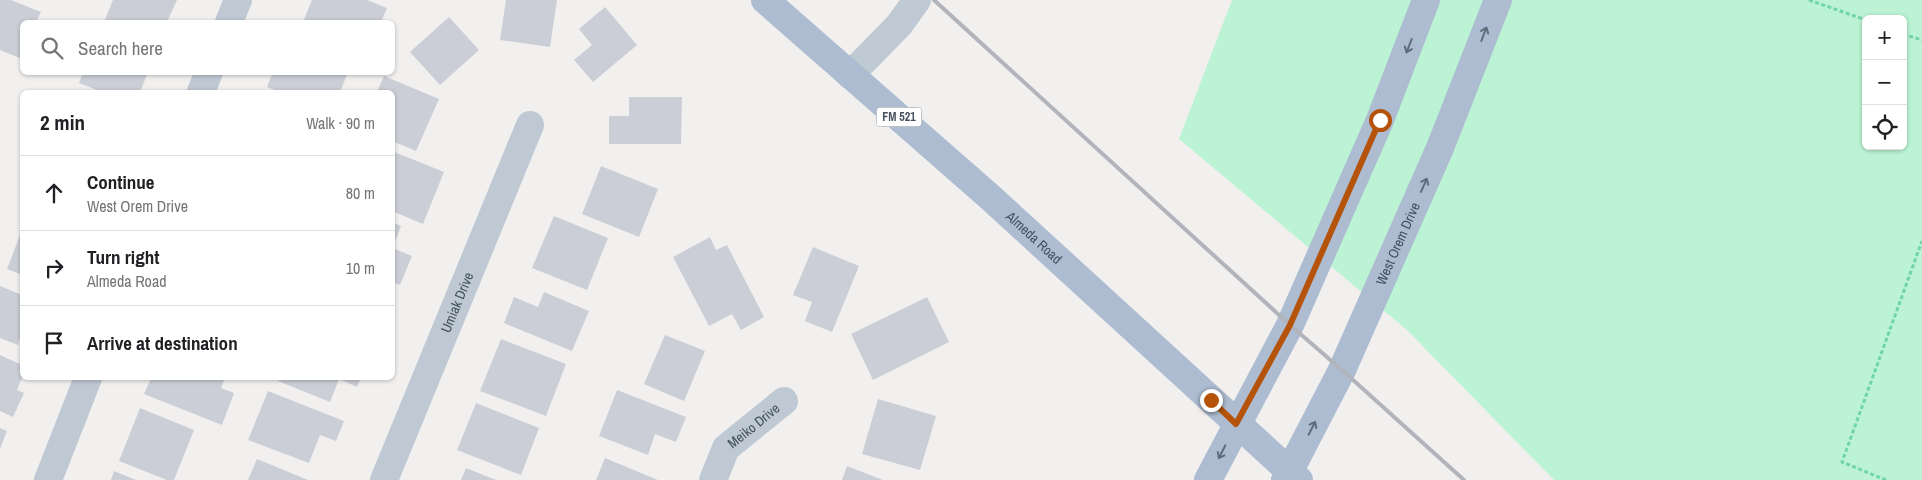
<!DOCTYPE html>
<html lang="en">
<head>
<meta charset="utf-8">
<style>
  :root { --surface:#fff; --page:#f2f2f2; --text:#202124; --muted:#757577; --line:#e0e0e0 }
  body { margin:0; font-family:"Archivo Narrow",sans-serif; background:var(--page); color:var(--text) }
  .controls { position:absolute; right:15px; top:15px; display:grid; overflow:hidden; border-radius:8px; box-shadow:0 1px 4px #0004 }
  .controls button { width:45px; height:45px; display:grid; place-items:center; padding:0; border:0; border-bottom:1px solid var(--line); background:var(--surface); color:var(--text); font:25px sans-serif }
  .stop { position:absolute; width:15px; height:15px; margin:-11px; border:4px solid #b45309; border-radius:50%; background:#fff }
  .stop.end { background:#b45309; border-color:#fff; box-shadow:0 1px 5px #0008 }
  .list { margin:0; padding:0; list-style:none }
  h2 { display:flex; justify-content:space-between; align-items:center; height:65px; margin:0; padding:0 20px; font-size:21px }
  h2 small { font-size:16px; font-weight:400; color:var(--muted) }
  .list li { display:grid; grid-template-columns:32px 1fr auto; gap:15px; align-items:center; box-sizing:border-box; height:75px; padding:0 20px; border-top:1px solid var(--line) }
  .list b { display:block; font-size:19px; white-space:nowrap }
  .list p { margin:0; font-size:16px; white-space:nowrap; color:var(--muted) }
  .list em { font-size:16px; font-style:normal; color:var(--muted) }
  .icon { flex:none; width:28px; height:28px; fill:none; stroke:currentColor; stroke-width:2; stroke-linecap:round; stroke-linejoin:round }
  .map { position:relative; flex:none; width:1922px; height:480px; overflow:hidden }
  .search { position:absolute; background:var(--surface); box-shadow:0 1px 4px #0004; left:20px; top:20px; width:375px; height:55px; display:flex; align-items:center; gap:12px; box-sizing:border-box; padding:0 18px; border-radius:8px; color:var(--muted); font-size:19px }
  .panel { position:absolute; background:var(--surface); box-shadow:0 1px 4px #0004; left:20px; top:90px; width:375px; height:290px; border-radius:8px }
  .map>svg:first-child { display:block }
  .green { fill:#bbf3d4; fill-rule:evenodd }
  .building { fill:#cbced6 }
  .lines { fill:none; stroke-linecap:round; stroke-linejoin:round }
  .path { stroke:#70d4aa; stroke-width:3; stroke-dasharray:4 2.5; stroke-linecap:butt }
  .minor { stroke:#bfc9d3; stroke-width:28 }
  .major { stroke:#adbcd1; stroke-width:28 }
  .rail { stroke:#b1b4bb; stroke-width:4 }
  .oneway { stroke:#606c7c }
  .route { stroke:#b45309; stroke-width:6 }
  .labels { text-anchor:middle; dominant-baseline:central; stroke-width:4; stroke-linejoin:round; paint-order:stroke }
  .shield { fill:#fff; stroke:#7e858f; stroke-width:1 }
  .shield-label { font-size:12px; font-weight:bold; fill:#46515f }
  .street-label { font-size:14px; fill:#46515f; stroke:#fff }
</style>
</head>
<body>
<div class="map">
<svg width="1922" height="480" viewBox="0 0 1922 480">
  <rect width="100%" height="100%" fill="#f2f0ef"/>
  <!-- green -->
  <path class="green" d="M 1232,0 L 1922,0 L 1922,480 L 1554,480 L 1407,330 L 1179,139 ZM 1866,19 L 1903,19 L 1903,146 L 1866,146 Z"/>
  <!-- building -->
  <g class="building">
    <polygon points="0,0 11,0 41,12 36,22 22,22 22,59 0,50"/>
    <polygon points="113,0 177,0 167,22 104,22"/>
    <polygon points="312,0 367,0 387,8 381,22 303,22"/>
    <polygon points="506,0 557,0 550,47 500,40"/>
    <polygon points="605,7 637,45 593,82 574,60 592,45 579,29"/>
    <polygon points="449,17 479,50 440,85 410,52"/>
    <polygon points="83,72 148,72 140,92 102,92 79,83"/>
    <polygon points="273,72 348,72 340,92 280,92 267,87"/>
    <polygon points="384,76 439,99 416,151 392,141 392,92 377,92"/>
    <polygon points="629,97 682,97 681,144 609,144 609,116 629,116"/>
    <polygon points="392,151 444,172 423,224 392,211"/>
    <polygon points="601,166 658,189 639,237 582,214"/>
    <polygon points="554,216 608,238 587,290 532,268"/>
    <polygon points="392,222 401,226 393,247 392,247"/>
    <polygon points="22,230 22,275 7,269"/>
    <polygon points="710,237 716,250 727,245 764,317 741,330 732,314 709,326 673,257"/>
    <polygon points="813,247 859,266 832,332 805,321 812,302 793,295"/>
    <polygon points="392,248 412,256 400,285 392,282"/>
    <polygon points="0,286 22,295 22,333 18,345 0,338"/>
    <polygon points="544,292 589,311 572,351 504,323 514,297 538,307"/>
    <polygon points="927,297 949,342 873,380 851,334"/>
    <polygon points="665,335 705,351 684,401 644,384"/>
    <polygon points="501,339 566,364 546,416 480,391"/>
    <polygon points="0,355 22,365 22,378 17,390 24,393 13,417 0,411"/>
    <polygon points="151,378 225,378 221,388 234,393 222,425 144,394"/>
    <polygon points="279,378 361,378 357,387 339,379 330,402 278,381"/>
    <polygon points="617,390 686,417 676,442 655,434 648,455 599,436"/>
    <polygon points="268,391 344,421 336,441 320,435 309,463 248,440"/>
    <polygon points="878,399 936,416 920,470 862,454"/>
    <polygon points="476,403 539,428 521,475 457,450"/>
    <polygon points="140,408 194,430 174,480 167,480 119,461"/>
    <polygon points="0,428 7,431 0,449"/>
    <polygon points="605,458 658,480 596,480"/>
    <polygon points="257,459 308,480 248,480"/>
    <polygon points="847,466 883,480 842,480"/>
    <polygon points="466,468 496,480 461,480"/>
    <polygon points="114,471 136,480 111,480"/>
  </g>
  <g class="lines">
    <!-- path -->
    <g class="path">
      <polyline points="1809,0 1866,20"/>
      <polyline points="1903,34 1922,40"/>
      <polyline points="1886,480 1842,462 1922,241"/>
    </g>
    <!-- minor -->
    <g class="minor">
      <polyline points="229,22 238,0"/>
      <polyline points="850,75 899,25 917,0"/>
      <polyline points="201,92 209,72"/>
      <polyline points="48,480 88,378"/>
      <path id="s1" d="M 384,480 L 530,125"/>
      <path id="s2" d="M 713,480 L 726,448 L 784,401"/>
    </g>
    <!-- major -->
    <g class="major">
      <path id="s3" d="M 765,0 L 991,198 L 1299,480"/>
      <polyline points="1208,480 1290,325 1380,120 1426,0"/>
      <path id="s4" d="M 1285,480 L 1342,370 L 1440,148 L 1498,0"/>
    </g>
    <!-- rail -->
    <polyline class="rail" points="934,0 1290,325 1342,370 1464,480"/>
  </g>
  <!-- one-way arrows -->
  <defs><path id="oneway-shaft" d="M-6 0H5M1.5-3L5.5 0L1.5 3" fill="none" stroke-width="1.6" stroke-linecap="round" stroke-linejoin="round" transform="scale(1.25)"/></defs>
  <g class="oneway">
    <use href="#oneway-shaft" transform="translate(1484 34) rotate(-69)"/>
    <use href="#oneway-shaft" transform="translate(1409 46) rotate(111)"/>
    <use href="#oneway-shaft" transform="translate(1424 185) rotate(-66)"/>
    <use href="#oneway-shaft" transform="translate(1312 428) rotate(-63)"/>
    <use href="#oneway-shaft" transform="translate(1222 452) rotate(117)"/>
  </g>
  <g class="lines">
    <!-- route -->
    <polyline class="route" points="1211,400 1236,424 1290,325 1380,120"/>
  </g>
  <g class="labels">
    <!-- shield labels -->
    <rect class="shield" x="876.5" y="107.5" width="45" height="19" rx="4"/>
    <g class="shield-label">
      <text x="899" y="117">FM 521</text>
    </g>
    <!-- street labels -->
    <g class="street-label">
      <text stroke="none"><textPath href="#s3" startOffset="359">Almeda Road</textPath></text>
      <text stroke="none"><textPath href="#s4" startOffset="262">West Orem Drive</textPath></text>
      <text stroke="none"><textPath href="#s1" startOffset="192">Umiak Drive</textPath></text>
      <text stroke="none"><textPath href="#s2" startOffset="70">Meiko Drive</textPath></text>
    </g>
  </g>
</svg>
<div class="controls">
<button>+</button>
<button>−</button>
<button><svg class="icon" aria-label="locate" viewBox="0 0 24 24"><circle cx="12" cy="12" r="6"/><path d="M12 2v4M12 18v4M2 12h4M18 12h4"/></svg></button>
</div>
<div class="stop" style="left:1380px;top:120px"></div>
<div class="stop end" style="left:1211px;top:400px"></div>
<div class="search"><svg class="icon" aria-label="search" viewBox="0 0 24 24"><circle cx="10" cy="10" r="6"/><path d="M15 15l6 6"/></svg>Search here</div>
<section class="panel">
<h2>2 min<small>Walk · 90 m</small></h2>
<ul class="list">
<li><svg class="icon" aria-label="ahead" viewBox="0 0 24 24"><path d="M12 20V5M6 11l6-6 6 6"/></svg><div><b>Continue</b><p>West Orem Drive</p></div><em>80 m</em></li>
<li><svg class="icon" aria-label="right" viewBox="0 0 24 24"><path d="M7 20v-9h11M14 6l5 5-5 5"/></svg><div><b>Turn right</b><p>Almeda Road</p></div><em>10 m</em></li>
<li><svg class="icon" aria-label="arrive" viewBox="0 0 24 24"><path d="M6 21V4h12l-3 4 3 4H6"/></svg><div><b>Arrive at destination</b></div></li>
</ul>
</section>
</div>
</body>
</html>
